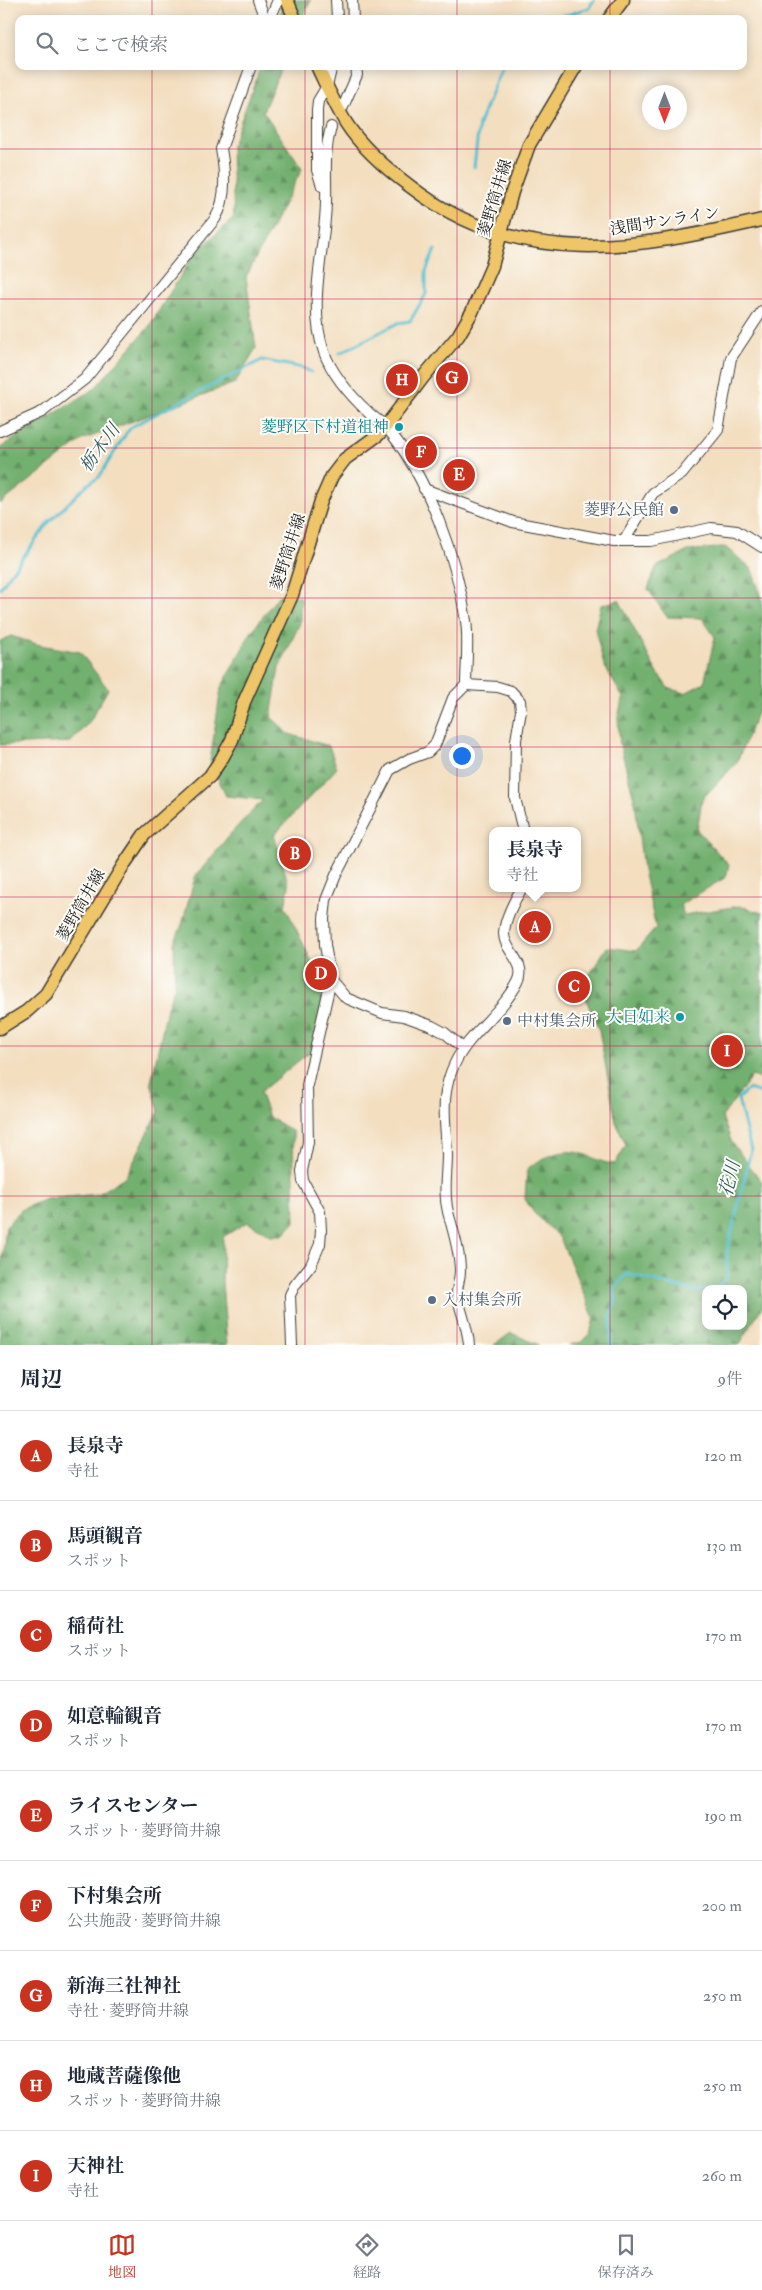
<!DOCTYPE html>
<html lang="ja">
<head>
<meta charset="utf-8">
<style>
  :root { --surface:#fff; --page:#f2f2f3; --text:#1f2937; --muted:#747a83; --line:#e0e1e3; --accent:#c8321e }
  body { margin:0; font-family:"IM FELL Double Pica","Noto Serif JP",serif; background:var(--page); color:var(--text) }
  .controls { position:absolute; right:15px; bottom:15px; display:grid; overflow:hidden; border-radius:10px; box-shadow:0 2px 12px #0003 }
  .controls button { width:45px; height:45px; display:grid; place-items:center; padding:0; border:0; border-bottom:1px solid var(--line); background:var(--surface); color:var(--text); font:25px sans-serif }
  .compass { position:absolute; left:642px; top:85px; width:45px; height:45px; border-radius:50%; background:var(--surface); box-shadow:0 2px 12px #0003; rotate:180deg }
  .you { position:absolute; left:461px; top:755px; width:18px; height:18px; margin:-12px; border:4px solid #fff; border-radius:50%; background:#1a73e8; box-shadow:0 0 0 8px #1a73e833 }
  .badge { display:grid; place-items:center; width:32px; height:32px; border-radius:50%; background:var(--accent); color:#fff; font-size:16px; font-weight:700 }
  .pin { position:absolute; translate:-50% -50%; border:2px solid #fff; box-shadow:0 1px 5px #0006 }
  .popup { position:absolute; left:489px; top:827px; width:92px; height:65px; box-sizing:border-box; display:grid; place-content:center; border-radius:10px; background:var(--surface); filter:drop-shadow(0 1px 4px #0005); font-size:16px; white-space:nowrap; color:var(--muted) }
  .popup b { font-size:19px; color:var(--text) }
  .popup::after { content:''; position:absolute; left:50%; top:100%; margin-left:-10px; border:10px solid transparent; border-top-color:var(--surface) }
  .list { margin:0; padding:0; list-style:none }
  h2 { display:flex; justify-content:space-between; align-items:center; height:65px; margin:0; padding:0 20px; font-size:21px }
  h2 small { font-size:16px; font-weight:400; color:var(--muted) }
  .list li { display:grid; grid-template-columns:32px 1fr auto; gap:15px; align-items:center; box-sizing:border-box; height:90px; padding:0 20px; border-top:1px solid var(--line) }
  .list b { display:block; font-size:19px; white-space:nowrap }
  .list p { margin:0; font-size:16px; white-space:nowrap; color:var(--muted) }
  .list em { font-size:16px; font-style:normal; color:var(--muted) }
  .icon { flex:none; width:28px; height:28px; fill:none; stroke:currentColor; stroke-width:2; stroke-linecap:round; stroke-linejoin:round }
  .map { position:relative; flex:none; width:762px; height:1345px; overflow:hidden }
  .search { position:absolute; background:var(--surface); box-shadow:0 2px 12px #0003; left:15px; right:15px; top:15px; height:55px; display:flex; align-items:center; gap:12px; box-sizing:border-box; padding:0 18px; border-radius:10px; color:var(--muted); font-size:19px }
  .sheet { height:875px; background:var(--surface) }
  nav { display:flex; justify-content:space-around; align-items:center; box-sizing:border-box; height:70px; border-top:1px solid var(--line); background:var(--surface); font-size:14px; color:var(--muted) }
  nav a { display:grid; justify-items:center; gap:2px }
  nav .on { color:var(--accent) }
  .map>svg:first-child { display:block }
  .forest { fill:url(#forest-firs); stroke:#476646; fill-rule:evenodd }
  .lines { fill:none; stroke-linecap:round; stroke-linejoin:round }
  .stream { stroke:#54bfd0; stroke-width:3 }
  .minor-casing { stroke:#3c3935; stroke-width:12 }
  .major-casing { stroke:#3c3935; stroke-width:15 }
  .minor { stroke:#fff; stroke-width:10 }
  .major { stroke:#eec569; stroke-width:12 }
  .grid { fill:none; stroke:#c2185b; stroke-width:1; stroke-opacity:0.55 }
  .culture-dot { fill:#0f9aa8; stroke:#fdfcf7; stroke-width:2 }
  .service-dot { fill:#5c6f8a; stroke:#fdfcf7; stroke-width:2 }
  .labels { text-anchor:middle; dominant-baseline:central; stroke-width:4; stroke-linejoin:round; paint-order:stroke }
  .street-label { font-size:16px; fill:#1c1c1c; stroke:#fdfcf7 }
  .culture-label { font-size:16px; fill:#0d838f; stroke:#fdfcf7; text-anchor:end }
  .service-label { font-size:16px; fill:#4e5e75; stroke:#fdfcf7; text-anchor:start }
  .water-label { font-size:18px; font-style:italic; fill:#325d64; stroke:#fdfcf7 }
</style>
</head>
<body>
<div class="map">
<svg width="762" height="1345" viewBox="0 0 762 1345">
  <defs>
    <pattern id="forest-firs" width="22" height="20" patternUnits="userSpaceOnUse" patternTransform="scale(1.25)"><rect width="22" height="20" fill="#72b070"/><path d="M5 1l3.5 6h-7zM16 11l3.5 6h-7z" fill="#5d8e5b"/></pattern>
  </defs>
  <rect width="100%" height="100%" fill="#fdfcf7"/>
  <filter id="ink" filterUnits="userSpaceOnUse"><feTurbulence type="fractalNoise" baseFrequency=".02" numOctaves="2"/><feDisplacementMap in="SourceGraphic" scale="10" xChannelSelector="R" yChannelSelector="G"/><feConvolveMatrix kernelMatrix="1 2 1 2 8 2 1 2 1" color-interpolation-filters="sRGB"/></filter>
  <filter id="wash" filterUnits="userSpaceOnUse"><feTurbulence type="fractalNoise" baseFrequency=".0096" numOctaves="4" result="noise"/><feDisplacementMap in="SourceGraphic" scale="20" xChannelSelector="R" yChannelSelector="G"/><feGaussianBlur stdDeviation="1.12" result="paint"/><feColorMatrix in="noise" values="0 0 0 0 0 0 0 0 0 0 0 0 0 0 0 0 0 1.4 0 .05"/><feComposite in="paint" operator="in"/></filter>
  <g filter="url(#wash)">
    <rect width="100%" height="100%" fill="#f3dec0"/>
    <!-- forest -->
    <g class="forest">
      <polygon points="285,0 311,0 302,19 278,19"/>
      <polygon points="261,66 282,66 263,111 302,169 246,277 256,348 235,383 82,440 0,504 0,448 94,389 148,328 194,254 234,218 231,148"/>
      <path d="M 725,547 L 751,568 L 762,598 L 762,701 L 737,762 L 702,799 L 697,830 L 729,865 L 726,877 L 680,905 L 684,915 L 739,906 L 762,913 L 762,1080 L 752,1076 L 722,1117 L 732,1143 L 762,1182 L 762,1307 L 739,1345 L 569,1345 L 582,1342 L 590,1334 L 594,1318 L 560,1238 L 534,1213 L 525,1199 L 527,1169 C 541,1159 556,1150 574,1152 C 588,1153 597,1163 615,1164 L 626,1145 L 616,1122 L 599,1030 L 581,988 L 607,947 L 636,951 L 656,928 L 643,870 L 635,802 L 620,745 L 618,717 L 623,698 L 604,665 L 595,629 L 601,605 L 619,600 L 655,669 L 668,688 L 685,693 L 704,683 L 715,637 L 702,618 L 667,617 L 648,589 L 656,567 L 688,551 ZM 706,1289 L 743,1289 L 743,1326 L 706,1326 Z"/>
      <polygon points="279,595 301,597 300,623 279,668 271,717 289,734 329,746 337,768 274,835 289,886 285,906 312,962 325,1014 312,1050 260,1092 269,1117 293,1132 295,1222 283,1235 271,1235 247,1222 223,1237 222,1282 227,1345 0,1345 0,1281 6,1226 22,1209 46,1199 98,1194 126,1176 159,1111 151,1082 167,1008 175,985 174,943 182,925 195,877 232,832 263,800 226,796 210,761 221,688 250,634"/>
      <polygon points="11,636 40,645 80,652 108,689 90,721 71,742 0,745 0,641"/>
      <polygon points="511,1333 539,1345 494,1345"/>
    </g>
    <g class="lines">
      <!-- stream -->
      <g class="stream">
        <polyline points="552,19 589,8 594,0"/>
        <polyline points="474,167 479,124 502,66"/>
        <polyline points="340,353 398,323 410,321 426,294 426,271 435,250"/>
        <polyline points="0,588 50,521 87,485 99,477 127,432 133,426 262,360 303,368 311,372"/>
        <polyline points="713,1289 727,1278 727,1251 751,1150 738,1099 748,1089 762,1093"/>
        <polyline points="611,1345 611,1317 616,1301 614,1288 627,1274 693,1291 706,1290"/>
      </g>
    </g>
  </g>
  <g filter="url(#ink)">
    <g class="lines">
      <!-- minor casing -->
      <g class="minor-casing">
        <g id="minor">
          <polyline points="258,0 265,19"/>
          <polyline points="336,0 337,19"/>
          <polyline points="352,0 353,19"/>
          <polyline points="270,19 278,0"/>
          <polyline points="343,107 357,75 356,66"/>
          <polyline points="322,186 317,170 317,110 318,101 327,86 332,66"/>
          <path d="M 0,431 L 42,412 L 85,379 L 215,219 C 227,200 225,171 221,149 L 251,66"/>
          <polyline points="424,489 513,522 614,541 651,541 711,528 737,531 762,547"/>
          <polyline points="624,541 653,493 682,474 718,430 731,358 762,311"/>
          <polyline points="466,685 498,687 511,691 520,701 521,711 516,740 515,798 523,831"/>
          <polyline points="331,980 346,998 382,1013 404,1016 432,1026 445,1033 463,1048"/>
          <path d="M 292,1345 L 290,1295 L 295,1285 L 311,1265 L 320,1244 L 321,1230 L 320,1212 L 303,1181 L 302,1171 L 308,1142 L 307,1085 L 331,980 L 325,945 L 324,919 L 326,900 L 336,875 L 390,770 L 409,759 L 428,752 L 435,745 L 453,698 L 466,685 C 466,665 469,641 466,621 C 457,560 429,481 391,433 C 385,425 377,420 369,413 C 352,397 332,374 324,352 C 307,303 325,251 326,202 C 327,173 323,156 331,127"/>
          <path d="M 469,1345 C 468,1327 460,1311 457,1293 C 457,1286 460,1278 460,1271 C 460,1251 453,1231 448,1212 C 443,1193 447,1174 447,1155 C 446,1120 439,1096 455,1063 C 470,1032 502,1013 518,982 C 528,963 504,951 504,934 C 504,920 515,899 522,888"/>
        </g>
      </g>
      <!-- major casing -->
      <g class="major-casing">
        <g id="major">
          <polyline points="287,0 295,19"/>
          <polyline points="609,19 623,0"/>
          <path d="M 317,66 C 326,85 335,105 346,123 C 362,148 388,170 411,187 C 521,271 637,249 762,220"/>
          <polyline points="0,1028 27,1011 46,994 123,866 144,835 210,776 222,758 232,740 244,702 292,595 321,501 332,476 345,459 378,435 386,426 424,376 458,336 472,312 492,266 512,192 529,145 576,66"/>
        </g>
      </g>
      <!-- minor -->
      <use href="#minor" class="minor"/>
      <!-- major -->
      <use href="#major" class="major"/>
    </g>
  </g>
  <!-- grid -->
  <path class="grid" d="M 152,0 L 152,19M 305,0 L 305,19M 457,0 L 457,19M 610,0 L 610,19M 152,66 L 152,1345M 305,66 L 305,1345M 457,66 L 457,1345M 610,66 L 610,1345M 0,149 L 762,149M 0,299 L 762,299M 0,448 L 762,448M 0,598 L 762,598M 0,747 L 762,747M 0,897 L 762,897M 0,1046 L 762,1046M 0,1196 L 762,1196"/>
  <!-- markers -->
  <g class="culture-dot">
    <circle cx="399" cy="427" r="5"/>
    <circle cx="680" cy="1017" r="5"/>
  </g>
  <g class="service-dot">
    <circle cx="674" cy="510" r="5"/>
    <circle cx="507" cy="1021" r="5"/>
    <circle cx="432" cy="1300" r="5"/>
  </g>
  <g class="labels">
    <!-- street labels -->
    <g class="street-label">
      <text transform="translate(495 198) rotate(-73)">菱野筒井線</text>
      <text transform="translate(665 221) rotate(-9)">浅間サンライン</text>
      <text transform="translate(288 552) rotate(-72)">菱野筒井線</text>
      <text transform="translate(81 905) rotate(-60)">菱野筒井線</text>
    </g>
    <!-- culture labels -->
    <g class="culture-label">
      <text x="389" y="427">菱野区下村道祖神</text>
      <text x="670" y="1017">大日如来</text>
    </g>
    <!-- service labels -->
    <g class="service-label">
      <text x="664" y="510" text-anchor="end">菱野公民館</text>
      <text x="517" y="1021">中村集会所</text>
      <text x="442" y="1300">入村集会所</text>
    </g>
    <!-- water labels -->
    <g class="water-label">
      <text transform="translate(100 448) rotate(-54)">栃木川</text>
      <text transform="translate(730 1179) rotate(-76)">花川</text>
    </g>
  </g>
</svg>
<div class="controls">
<button><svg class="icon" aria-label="locate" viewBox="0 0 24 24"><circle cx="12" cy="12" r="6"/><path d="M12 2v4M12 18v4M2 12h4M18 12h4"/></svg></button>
</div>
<svg class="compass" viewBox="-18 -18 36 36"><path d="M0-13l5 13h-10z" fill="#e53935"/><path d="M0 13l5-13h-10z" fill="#747a83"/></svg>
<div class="you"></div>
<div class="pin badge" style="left:535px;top:927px">A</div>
<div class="popup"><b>長泉寺</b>寺社</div>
<div class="pin badge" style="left:295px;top:854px">B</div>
<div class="pin badge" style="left:574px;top:987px">C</div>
<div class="pin badge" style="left:321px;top:974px">D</div>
<div class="pin badge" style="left:459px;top:475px">E</div>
<div class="pin badge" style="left:421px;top:452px">F</div>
<div class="pin badge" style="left:452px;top:378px">G</div>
<div class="pin badge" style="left:402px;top:380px">H</div>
<div class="pin badge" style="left:727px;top:1051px">I</div>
<div class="search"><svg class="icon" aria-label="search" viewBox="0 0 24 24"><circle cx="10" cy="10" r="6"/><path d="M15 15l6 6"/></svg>ここで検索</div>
</div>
<section class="sheet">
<h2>周辺<small>9件</small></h2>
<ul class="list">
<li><span class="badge">A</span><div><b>長泉寺</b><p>寺社</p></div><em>120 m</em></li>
<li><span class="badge">B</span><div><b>馬頭観音</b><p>スポット</p></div><em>130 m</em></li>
<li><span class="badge">C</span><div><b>稲荷社</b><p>スポット</p></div><em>170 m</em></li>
<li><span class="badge">D</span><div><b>如意輪観音</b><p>スポット</p></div><em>170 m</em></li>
<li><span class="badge">E</span><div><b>ライスセンター</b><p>スポット · 菱野筒井線</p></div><em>190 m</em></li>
<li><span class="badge">F</span><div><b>下村集会所</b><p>公共施設 · 菱野筒井線</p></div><em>200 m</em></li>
<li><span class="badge">G</span><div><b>新海三社神社</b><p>寺社 · 菱野筒井線</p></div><em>250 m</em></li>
<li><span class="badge">H</span><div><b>地蔵菩薩像他</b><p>スポット · 菱野筒井線</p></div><em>250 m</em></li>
<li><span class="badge">I</span><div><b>天神社</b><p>寺社</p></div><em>260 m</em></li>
</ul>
</section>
<nav>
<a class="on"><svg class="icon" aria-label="map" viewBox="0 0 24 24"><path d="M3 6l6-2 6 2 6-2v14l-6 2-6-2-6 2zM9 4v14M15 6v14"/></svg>地図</a>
<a><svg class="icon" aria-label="directions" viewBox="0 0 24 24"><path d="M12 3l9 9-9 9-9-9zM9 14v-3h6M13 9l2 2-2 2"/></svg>経路</a>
<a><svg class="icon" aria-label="saved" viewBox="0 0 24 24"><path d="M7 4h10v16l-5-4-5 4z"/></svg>保存済み</a>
</nav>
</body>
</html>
